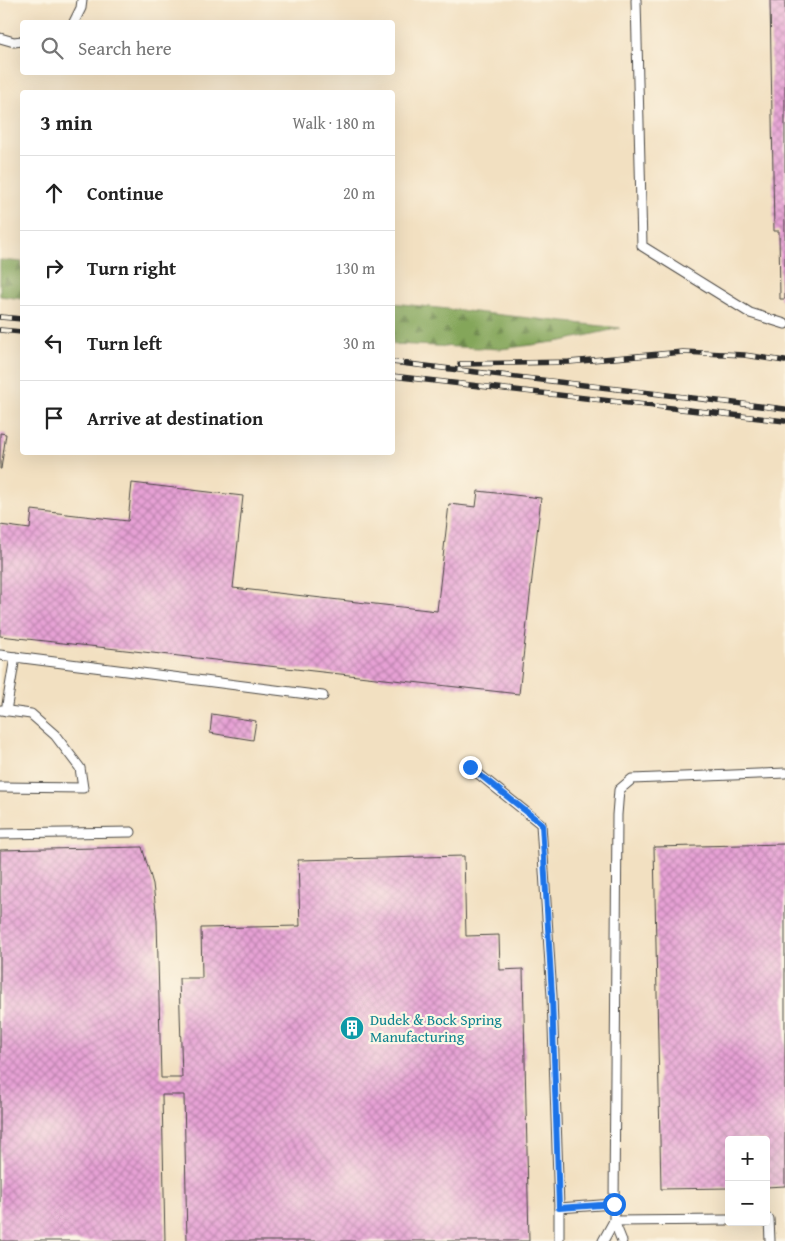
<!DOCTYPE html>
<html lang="en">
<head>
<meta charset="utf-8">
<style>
  :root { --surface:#fff; --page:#f6f6f6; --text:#222; --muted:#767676; --line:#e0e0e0 }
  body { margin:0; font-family:"Gentium Book Plus",serif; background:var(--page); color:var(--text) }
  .controls { position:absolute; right:15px; bottom:15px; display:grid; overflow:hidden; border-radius:5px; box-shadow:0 5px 20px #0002 }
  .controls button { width:45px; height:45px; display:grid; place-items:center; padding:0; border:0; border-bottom:1px solid var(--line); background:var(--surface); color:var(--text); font:25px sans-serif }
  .stop { position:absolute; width:15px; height:15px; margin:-11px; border:4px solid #1a73e8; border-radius:50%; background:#fff }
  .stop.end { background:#1a73e8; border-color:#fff; box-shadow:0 1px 5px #0008 }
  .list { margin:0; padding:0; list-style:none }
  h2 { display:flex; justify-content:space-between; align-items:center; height:65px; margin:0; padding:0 20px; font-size:21px }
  h2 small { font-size:16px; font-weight:400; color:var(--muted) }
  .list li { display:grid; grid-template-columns:32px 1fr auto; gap:15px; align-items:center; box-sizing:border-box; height:75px; padding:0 20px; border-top:1px solid var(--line) }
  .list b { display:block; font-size:19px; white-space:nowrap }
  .list em { font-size:16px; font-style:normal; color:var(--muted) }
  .icon { flex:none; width:28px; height:28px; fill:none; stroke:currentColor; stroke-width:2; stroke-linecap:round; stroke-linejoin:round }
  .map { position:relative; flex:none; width:785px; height:1241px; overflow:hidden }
  .search { position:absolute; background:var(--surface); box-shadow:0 5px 20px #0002; left:20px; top:20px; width:375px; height:55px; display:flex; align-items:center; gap:12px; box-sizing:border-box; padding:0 18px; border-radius:5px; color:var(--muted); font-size:19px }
  .panel { position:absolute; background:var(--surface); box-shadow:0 5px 20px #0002; left:20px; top:90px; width:375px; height:365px; border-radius:5px }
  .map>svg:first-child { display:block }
  .forest { fill:url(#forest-firs); stroke:#586842 }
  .building { fill:url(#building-cross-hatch) }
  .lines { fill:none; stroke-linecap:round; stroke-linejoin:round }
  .lane-casing { stroke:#494642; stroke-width:11 }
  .lane { stroke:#fff; stroke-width:9 }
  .rail-casing { stroke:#2b2b2b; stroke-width:5.5 }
  .rail { stroke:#fcf5e5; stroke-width:4; stroke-dasharray:11; stroke-linecap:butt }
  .route { stroke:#1a73e8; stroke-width:6 }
  .labels { text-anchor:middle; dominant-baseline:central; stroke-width:4.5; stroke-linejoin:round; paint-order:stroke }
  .culture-label { font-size:15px; fill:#0d838f; stroke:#fcf5e5; text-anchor:start }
</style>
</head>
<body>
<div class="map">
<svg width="785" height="1241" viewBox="0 0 785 1241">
  <defs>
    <pattern id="forest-firs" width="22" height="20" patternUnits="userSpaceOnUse" patternTransform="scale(1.25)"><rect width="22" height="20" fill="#84a65a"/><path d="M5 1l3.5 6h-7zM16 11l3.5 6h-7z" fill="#6c874b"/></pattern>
    <pattern id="building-cross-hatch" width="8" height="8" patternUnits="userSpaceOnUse" patternTransform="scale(1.25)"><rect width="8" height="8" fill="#e7a1d5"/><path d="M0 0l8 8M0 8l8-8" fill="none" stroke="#bb83ad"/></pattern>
  </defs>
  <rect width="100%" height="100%" fill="#fcf5e5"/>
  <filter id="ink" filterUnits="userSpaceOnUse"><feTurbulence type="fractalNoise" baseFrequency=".02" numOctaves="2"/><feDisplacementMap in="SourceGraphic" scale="10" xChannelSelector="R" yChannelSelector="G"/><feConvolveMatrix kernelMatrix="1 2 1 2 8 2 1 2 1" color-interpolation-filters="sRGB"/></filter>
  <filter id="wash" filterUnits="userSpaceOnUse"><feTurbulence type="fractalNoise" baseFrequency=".0096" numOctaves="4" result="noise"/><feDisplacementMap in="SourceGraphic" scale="20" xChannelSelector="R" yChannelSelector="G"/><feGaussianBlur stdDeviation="1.12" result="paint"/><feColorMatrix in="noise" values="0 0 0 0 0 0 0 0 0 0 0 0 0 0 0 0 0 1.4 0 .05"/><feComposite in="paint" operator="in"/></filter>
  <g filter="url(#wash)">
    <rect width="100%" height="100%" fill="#f2e0c1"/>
    <!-- forest -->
    <g class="forest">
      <polygon points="0,260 22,262 22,299 0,296"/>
      <polygon points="393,303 620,328 562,341 501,349 393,344"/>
    </g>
    <g id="blocks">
      <!-- building -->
      <g class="building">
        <polygon points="770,0 785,0 785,299 780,299 779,231 774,231"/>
        <polygon points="0,433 6,434 1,469 0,469"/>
        <polygon points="132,483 243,496 233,588 437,611 449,504 476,507 478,491 541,498 519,694 0,636 0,525 30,529 32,510 128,521"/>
        <polygon points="212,714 256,721 253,740 210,733"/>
        <polygon points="785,844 785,1186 766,1187 766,1140 729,1140 729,1188 661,1189 654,847"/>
        <polygon points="142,847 153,884 157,920 161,1078 182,1078 179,978 202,978 201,928 300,926 298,860 464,856 466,936 499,935 500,970 523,969 529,1241 187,1241 184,1095 162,1095 165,1241 0,1241 0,850"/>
      </g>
    </g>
  </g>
  <g filter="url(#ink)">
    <use href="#blocks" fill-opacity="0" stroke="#494642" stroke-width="1"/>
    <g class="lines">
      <!-- lane casing -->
      <g class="lane-casing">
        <g id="lane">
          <polyline points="636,0 642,246 750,313 785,324"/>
          <polyline points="74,22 81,8 82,0"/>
          <polyline points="0,38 14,42 22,41"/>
          <polyline points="0,655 15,657"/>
          <polyline points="6,711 15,657 323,696"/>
          <polyline points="470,767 541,824 552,996 559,1208"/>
          <polyline points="0,787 83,788 80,768 55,735 31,714 1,710"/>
          <polyline points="0,834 131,832"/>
          <polyline points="614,1204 617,815 619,790 632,779 785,773"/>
          <polyline points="766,1219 769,1219 770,1241"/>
          <polyline points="614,1221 729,1220"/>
          <polyline points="559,1241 559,1208 614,1204 614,1221 622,1241"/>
          <polyline points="603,1241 614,1221"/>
        </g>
      </g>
      <!-- lane -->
      <use href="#lane" class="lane"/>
      <!-- rail casing -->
      <g class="rail-casing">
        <g id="rail">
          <polyline points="0,317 22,319"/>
          <polyline points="0,330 22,332"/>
          <polyline points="392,362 785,409"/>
          <polyline points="460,364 569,362 683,352 744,355 785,361"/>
          <polyline points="392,376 785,421"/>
        </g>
      </g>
      <!-- rail -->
      <use href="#rail" class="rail"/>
    </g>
  </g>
  <g class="lines" filter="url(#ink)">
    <!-- route -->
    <polyline class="route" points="470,767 542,824 552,996 559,1208 614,1204"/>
  </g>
  <!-- icons -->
  <defs>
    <g id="building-disc" transform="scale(1.25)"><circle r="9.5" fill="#0f9aa8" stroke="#fcf5e5"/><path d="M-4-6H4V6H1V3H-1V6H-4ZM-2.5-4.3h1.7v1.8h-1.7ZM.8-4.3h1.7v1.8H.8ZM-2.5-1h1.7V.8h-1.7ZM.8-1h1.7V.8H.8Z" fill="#fff"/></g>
  </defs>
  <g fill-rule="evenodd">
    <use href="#building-disc" x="352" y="1028"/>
  </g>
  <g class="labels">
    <!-- culture labels -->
    <g class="culture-label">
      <text x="370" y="1019">Dudek &amp; Bock Spring<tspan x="370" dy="17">Manufacturing</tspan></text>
    </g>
  </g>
</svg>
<div class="controls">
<button>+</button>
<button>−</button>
</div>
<div class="stop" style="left:614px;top:1204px"></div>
<div class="stop end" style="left:470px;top:767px"></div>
<div class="search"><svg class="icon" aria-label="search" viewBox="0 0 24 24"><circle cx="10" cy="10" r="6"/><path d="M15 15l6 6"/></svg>Search here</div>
<section class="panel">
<h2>3 min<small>Walk · 180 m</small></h2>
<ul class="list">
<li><svg class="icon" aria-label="ahead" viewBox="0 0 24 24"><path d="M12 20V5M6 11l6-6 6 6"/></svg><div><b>Continue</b></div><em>20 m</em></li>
<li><svg class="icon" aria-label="right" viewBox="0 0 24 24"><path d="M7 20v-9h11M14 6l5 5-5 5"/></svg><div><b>Turn right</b></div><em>130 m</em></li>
<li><svg class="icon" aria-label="left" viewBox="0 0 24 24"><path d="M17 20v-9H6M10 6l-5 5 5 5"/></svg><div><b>Turn left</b></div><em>30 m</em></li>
<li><svg class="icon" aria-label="arrive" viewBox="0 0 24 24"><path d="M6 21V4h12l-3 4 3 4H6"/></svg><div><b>Arrive at destination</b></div></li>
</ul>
</section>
</div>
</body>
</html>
